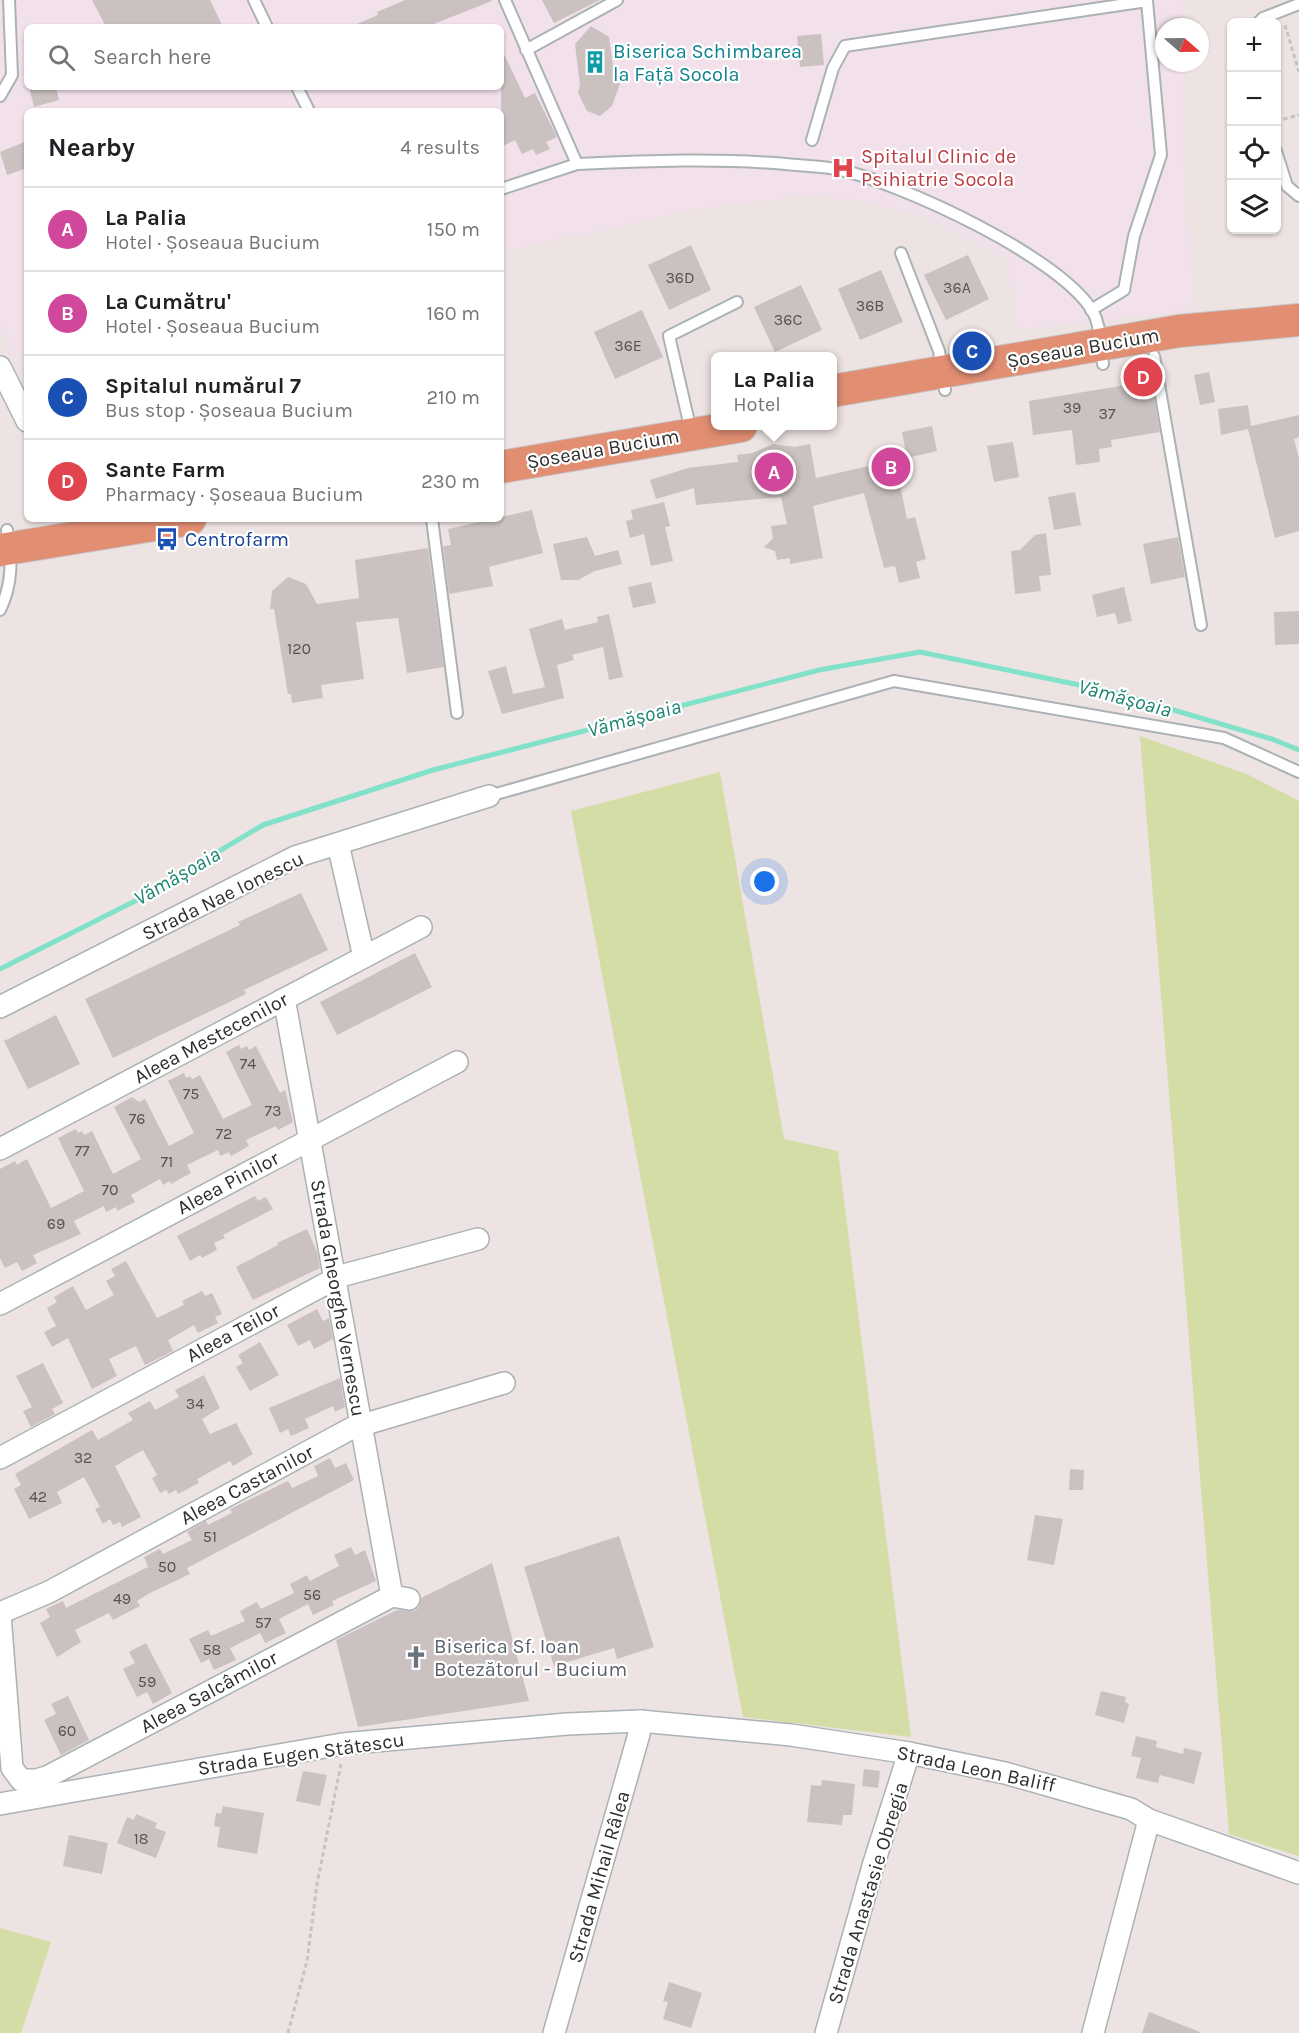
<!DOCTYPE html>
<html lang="en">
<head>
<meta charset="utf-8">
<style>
  :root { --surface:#fff; --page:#f2f2f2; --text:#202124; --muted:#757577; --line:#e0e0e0; --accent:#38677b }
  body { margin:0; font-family:Karla,sans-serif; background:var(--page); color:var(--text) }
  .controls { position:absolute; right:18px; top:18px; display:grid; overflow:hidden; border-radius:9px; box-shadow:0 2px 4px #0004 }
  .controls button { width:54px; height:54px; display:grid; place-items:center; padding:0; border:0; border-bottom:2px solid var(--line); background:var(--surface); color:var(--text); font:30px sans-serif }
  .compass { position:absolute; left:1155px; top:18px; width:54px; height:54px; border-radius:50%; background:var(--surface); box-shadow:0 2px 4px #0004; rotate:110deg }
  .you { position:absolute; left:765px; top:882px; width:21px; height:21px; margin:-15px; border:4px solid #fff; border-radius:50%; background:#1a73e8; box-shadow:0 0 0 9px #1a73e833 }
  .badge { display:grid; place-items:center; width:39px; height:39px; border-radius:50%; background:var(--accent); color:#fff; font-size:20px; font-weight:700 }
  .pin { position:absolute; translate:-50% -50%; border:3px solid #fff; box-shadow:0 2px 6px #0006 }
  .popup { position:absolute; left:711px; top:352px; width:126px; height:78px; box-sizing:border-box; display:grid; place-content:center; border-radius:9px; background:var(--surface); filter:drop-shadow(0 2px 4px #0005); font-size:20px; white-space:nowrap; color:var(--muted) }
  .popup b { font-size:22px; color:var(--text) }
  .popup::after { content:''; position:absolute; left:50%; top:100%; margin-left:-12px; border:12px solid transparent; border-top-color:var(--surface) }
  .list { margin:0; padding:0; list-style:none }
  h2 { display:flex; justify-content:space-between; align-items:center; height:78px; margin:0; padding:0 24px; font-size:26px }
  h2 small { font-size:20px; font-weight:400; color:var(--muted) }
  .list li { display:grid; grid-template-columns:39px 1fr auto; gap:18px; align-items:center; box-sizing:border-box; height:84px; padding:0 24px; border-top:2px solid var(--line) }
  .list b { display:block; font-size:22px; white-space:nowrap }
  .list p { margin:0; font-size:20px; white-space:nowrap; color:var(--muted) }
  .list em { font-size:20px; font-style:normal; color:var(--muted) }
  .icon { flex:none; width:33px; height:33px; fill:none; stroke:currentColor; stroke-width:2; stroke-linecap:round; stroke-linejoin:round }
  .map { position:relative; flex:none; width:1299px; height:2033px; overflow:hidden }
  .search { position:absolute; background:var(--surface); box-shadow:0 2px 4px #0004; left:24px; top:24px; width:480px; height:66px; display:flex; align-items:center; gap:15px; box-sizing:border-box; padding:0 21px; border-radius:9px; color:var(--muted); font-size:22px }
  .panel { position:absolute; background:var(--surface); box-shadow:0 2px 4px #0004; left:24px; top:108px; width:480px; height:414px; border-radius:9px }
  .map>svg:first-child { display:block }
  .medical { fill:#f2e1eb; fill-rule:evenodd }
  .green { fill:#d5dda6 }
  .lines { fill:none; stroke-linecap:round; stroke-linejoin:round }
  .stream { stroke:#82e2c9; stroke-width:5 }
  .building { fill:#cac1c0 }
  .service-casing { stroke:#abb2b5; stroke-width:14 }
  .minor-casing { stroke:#abb2b5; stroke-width:24 }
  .primary-casing { stroke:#c4c4c4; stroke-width:34 }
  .path { stroke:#c4c4c4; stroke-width:3; stroke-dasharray:4.5 3; stroke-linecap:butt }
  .service { stroke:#fff; stroke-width:10 }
  .minor { stroke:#fff; stroke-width:21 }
  .primary { stroke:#e18e73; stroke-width:32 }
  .labels { text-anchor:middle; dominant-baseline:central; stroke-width:4.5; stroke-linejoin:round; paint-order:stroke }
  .number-label { font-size:16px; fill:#555352 }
  .culture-label { font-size:20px; fill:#0d838f; stroke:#fff; text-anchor:start }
  .health-label { font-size:20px; fill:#be3a42; stroke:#fff; text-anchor:start }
  .street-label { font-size:20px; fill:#2e2e2e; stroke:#fff }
  .transit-label { font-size:20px; fill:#164399; stroke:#fff; text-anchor:start }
  .worship-label { font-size:20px; fill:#5b616d; stroke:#fff; text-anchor:start }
  .water-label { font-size:21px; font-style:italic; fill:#1d8471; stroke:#fff }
</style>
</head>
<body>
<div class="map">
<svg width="1299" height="2033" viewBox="0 0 1299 2033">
  <rect width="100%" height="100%" fill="#ede3e2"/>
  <!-- medical -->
  <path class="medical" d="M 0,0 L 1181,0 L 1183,27 L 1164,27 L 1164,63 L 1183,63 L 1182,140 L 1189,249 L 1197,309 L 1017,330 L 1008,259 L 920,215 L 860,200 L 801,197 L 703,208 L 501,252 L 501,111 L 27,111 L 27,353 L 17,357 L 0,326 ZM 27,27 L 501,27 L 501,87 L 27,87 Z"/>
  <!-- green -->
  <g class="green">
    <polygon points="1140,736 1249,775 1299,801 1299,1856 1229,1834"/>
    <polygon points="720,772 784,1139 838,1151 911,1737 743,1717 571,811"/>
    <polygon points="0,1928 51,1942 21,2033 0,2033"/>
  </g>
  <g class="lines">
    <!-- stream -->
    <polyline class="stream" points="0,969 139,899 263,825 433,770 819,670 920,652 1113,692 1272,739 1299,750"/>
  </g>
  <!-- building -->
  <g class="building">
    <polygon points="92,0 210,0 223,27 106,27"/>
    <polygon points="405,0 492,0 492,1 426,27 350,27 378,15 377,12"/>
    <polygon points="542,0 600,0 554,23"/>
    <polygon points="591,26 609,37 615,80 620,84 612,106 600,116 587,111 578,93 580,85 575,44"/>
    <polygon points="821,34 824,65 800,67 797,36"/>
    <polygon points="501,48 525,98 535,93 557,137 546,142 550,149 536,155 533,149 522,154 515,140 501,147"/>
    <polygon points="29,87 56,87 59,100 34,107"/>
    <polygon points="27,141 27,168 7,175 0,152"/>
    <polygon points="691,245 711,290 669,310 648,265"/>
    <polygon points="968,255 989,299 946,320 924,275"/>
    <polygon points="881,270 903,322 860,340 838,289"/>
    <polygon points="801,285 822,330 775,352 754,307"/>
    <polygon points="642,310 663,357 615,379 594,332"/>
    <polygon points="1209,372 1215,402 1200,405 1194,375"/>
    <polygon points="1151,381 1160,432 1111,440 1112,447 1099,449 1100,462 1076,465 1072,430 1033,435 1029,401"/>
    <polygon points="1248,405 1251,426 1299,415 1299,437 1294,439 1299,459 1299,531 1275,538 1248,429 1221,435 1218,409"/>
    <polygon points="932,426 937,451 907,458 902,432"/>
    <polygon points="1013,442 1019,477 994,482 987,446"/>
    <polygon points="773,444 795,447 810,444 816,478 895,460 907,519 915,517 926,559 916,562 920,578 899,583 895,566 884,568 864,493 813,506 823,558 790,564 790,558 777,560 775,551 764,547 773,538 771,526 787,524 781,497 696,505 694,488 656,499 650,480 688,468 738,462 737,455 752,453"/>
    <polygon points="1075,492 1081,525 1054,530 1048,497"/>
    <polygon points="664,502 670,526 665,527 673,561 651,566 644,534 630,538 626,521 633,519 631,510"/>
    <polygon points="532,510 543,553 489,567 493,586 449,594 443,546 451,545 448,529"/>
    <polygon points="1046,533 1051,575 1039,576 1041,591 1015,594 1011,551 1020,550 1035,535"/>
    <polygon points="587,537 595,556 618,550 622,564 595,571 578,580 561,580 553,544"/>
    <polygon points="1178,537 1185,577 1151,584 1143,544"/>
    <polygon points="428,548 444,667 407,673 398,618 356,622 364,679 321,685 323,698 292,703 291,694 288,694 274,609 270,609 272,591 288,577 306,584 317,604 359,598 355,560"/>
    <polygon points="651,582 656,603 633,608 628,587"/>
    <polygon points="1124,587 1132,621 1118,624 1115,613 1097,617 1092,595"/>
    <polygon points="1299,611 1299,644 1275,645 1274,612"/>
    <polygon points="609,614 623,677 609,680 603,647 572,655 574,660 557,665 564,698 502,714 488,671 506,666 513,694 545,687 529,629 562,619 565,630 598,622 597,617"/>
    <polygon points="301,893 328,950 244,990 246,994 113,1058 85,999 240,925 238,922"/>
    <polygon points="415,953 432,987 337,1035 320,1002"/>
    <polygon points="56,1015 80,1064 28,1089 4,1041"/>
    <polygon points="239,1045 241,1049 247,1046 249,1050 256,1046 280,1093 285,1090 293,1122 278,1130 276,1126 246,1140 249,1146 231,1156 229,1152 220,1156 218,1150 187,1165 191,1173 171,1184 170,1181 163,1185 160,1179 131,1195 135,1202 117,1211 116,1207 106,1212 104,1206 74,1221 81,1234 33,1255 37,1263 22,1271 17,1262 5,1268 0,1258 0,1169 15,1161 17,1165 27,1159 51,1208 84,1191 58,1138 76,1129 78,1133 82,1131 84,1135 92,1131 113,1174 141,1159 114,1107 132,1097 139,1102 145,1099 169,1146 194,1133 168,1081 184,1073 186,1078 190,1076 192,1079 200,1075 223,1119 252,1105 226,1052"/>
    <polygon points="255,1196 258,1201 266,1197 273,1209 223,1235 225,1238 214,1243 217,1250 202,1258 200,1255 190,1261 177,1236"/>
    <polygon points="307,1229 317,1252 320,1268 253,1300 236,1267 278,1245 277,1243"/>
    <polygon points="126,1261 157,1318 184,1305 182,1301 202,1291 205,1296 212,1293 222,1314 215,1317 218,1323 198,1333 194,1325 168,1340 173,1351 145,1365 136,1346 109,1359 117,1376 92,1389 68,1338 52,1347 44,1332 56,1326 47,1308 57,1302 54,1297 73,1286 86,1310 114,1295 106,1281 115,1276 111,1269"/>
    <polygon points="317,1309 323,1321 329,1318 333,1339 314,1349 310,1340 298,1346 287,1325"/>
    <polygon points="260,1342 279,1375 250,1391 236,1367 243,1363 238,1355"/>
    <polygon points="43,1363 63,1403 52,1409 55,1414 31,1427 23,1411 32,1407 16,1376"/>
    <polygon points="204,1375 220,1408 202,1419 210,1434 236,1423 253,1454 233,1466 230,1461 197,1479 199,1483 178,1494 176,1490 169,1494 166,1490 160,1493 152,1478 157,1475 143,1450 115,1466 141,1517 122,1527 120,1522 113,1525 110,1519 103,1524 95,1509 100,1507 84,1477 57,1492 62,1503 29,1519 14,1489 21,1485 15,1474 92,1430 98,1440 133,1420 128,1413 150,1401 155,1410 179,1397 175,1390"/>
    <polygon points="340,1378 345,1407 335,1412 333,1406 305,1419 309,1428 291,1436 288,1429 280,1433 269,1408"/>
    <polygon points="330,1458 335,1468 346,1463 354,1480 187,1568 190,1574 148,1594 137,1601 140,1606 113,1620 109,1613 75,1630 81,1642 57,1657 40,1623 50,1617 46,1609 63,1601 66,1608 148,1567 144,1557 160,1549 163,1554 192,1540 187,1532 206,1521 208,1525 232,1513 230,1509 288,1481 292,1488 318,1476 314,1466"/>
    <polygon points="1070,1469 1084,1470 1083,1490 1069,1490"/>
    <polygon points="1035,1515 1063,1519 1054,1565 1027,1560"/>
    <polygon points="619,1536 654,1647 617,1659 614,1648 554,1666 524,1567"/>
    <polygon points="351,1547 355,1555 365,1550 376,1581 332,1601 334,1605 313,1615 308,1604 279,1619 286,1633 265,1643 260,1633 230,1648 236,1660 214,1670 209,1659 201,1663 189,1639 208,1630 211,1636 245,1621 240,1611 257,1602 261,1609 294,1593 290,1584 307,1575 310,1581 339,1566 334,1555"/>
    <polygon points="492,1563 529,1701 358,1727 336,1640 397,1610 414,1611 419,1607 421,1598"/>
    <polygon points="146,1643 172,1693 153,1704 147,1692 137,1697 123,1669 135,1663 129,1652"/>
    <polygon points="1101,1691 1126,1697 1125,1702 1129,1704 1124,1723 1095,1715"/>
    <polygon points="68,1696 89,1740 61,1755 44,1720 56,1714 51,1704"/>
    <polygon points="1136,1736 1157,1741 1156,1747 1183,1754 1184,1748 1202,1752 1194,1784 1160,1775 1158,1783 1136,1778 1141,1758 1131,1756"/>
    <polygon points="864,1769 880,1771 878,1788 862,1786"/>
    <polygon points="303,1771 327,1775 320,1806 296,1801"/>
    <polygon points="822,1780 855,1784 852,1815 843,1815 842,1825 807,1822 811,1785 821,1786"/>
    <polygon points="223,1806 264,1813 257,1854 217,1847 220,1827 214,1826 216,1813 221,1814"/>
    <polygon points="136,1814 157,1823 155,1828 166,1832 156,1858 117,1843 127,1817 134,1820"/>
    <polygon points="69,1835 108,1843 102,1874 63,1866"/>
    <polygon points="669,1982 702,1993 691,2028 663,2019 668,2002 663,2001"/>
    <polygon points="1149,2012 1200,2032 1200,2033 1142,2033"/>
  </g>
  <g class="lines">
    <!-- service casing -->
    <g class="service-casing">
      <g id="service">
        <polyline points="254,0 267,27"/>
        <path d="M 505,0 L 577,164 C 647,161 716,158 786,164 C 803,166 820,166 836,169 C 897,181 1066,259 1094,314 C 1101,328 1101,349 1103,364"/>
        <polyline points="1259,22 1263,18 1299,4"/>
        <polyline points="526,50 617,0"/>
        <polyline points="297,87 309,111"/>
        <polyline points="0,96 12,75 9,0"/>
        <polyline points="812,140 833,68 845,46 1147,1 1161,155 1134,236 1124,290 1091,310"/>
        <polyline points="1276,151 1287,186 1299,196"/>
        <polyline points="501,189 577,164"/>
        <polyline points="901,253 939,351 945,390"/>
        <polyline points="1154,356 1201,625"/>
        <polyline points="691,431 669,336 737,302"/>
        <polyline points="432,519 457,713"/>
        <path d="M 0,610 C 13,583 12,559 7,530"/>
        <polyline points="489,796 894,681 1224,738 1299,772"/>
      </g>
    </g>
    <!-- minor casing -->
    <g class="minor-casing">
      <g id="minor">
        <polyline points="0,367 27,421"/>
        <polyline points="338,844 364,957"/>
        <polyline points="282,1000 286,1009 392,1596"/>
        <polyline points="0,1007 295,857 489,796"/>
        <polyline points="0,1149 421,927"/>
        <polyline points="0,1304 457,1062"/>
        <polyline points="0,1458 327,1283 344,1275 478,1239"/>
        <polyline points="0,1613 49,1592 352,1428 504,1383"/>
        <polyline points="0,1615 12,1768 21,1780 36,1780 47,1777 392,1596 409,1599"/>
        <polyline points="0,1804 342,1744 567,1724 640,1721 791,1735 909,1753 1005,1773 1131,1809 1149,1820 1299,1873"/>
        <polyline points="554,2033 639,1734 640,1721"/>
        <polyline points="826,2033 873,1866 909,1753"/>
        <polyline points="1093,2033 1149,1820"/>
      </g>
    </g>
    <!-- primary casing -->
    <g class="primary-casing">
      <g id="primary">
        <polyline points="832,391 1179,331 1299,320"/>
        <polyline points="501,467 741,426"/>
        <polyline points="0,550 190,519"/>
      </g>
    </g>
    <!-- path -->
    <g class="path">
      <polyline points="1285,25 1299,72"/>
      <polyline points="1276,121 1299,115"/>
      <polyline points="288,2033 307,1961 317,1884 341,1764"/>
    </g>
    <!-- service -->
    <use href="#service" class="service"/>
    <!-- minor -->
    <use href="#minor" class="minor"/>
    <!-- primary -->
    <use href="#primary" class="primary"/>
  </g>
  <!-- icons -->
  <defs>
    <g id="building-bare" transform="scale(1.8)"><path d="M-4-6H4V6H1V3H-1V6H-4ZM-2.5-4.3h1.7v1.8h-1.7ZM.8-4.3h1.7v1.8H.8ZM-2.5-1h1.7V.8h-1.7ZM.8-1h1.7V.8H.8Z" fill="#0f9aa8" stroke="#fff" stroke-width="2.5" paint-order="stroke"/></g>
    <g id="hospital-bare" transform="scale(1.8)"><path d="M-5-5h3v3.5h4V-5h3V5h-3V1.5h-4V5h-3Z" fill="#e0444e" stroke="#fff" stroke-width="2.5" paint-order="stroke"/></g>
    <g id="bus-bare" transform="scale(1.8)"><path d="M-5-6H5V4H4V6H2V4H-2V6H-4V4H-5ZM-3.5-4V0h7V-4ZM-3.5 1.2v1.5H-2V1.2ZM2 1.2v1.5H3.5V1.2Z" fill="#1a4fb4" stroke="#fff" stroke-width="2.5" paint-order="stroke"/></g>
    <g id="church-bare" transform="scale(1.8)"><path d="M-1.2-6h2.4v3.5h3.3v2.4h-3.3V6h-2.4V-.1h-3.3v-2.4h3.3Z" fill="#6b7280" stroke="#fff" stroke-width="2.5" paint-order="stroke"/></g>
  </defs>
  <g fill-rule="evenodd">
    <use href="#building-bare" x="595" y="62"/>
    <use href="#hospital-bare" x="843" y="168"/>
    <use href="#bus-bare" x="167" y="539"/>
    <use href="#church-bare" x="416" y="1657"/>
  </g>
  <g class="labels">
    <!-- number labels -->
    <g class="number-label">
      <text x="680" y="277">36D</text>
      <text x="957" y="287">36A</text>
      <text x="870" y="305">36B</text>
      <text x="788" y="319">36C</text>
      <text x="628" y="345">36E</text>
      <text x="1072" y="407">39</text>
      <text x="1107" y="413">37</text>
      <text x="299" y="648">120</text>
      <text x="248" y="1063">74</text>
      <text x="191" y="1093">75</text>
      <text x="273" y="1110">73</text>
      <text x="137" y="1118">76</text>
      <text x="224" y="1133">72</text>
      <text x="82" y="1150">77</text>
      <text x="167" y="1161">71</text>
      <text x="110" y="1189">70</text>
      <text x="56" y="1223">69</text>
      <text x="195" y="1403">34</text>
      <text x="83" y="1457">32</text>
      <text x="38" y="1496">42</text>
      <text x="210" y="1536">51</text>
      <text x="167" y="1566">50</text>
      <text x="312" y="1594">56</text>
      <text x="122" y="1598">49</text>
      <text x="263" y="1622">57</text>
      <text x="212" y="1649">58</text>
      <text x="147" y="1681">59</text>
      <text x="67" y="1730">60</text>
      <text x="141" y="1838">18</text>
    </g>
    <!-- culture labels -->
    <g class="culture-label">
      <text x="613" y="51">Biserica Schimbarea<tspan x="613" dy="23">la Față Socola</tspan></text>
    </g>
    <!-- health labels -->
    <g class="health-label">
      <text x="861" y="156">Spitalul Clinic de<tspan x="861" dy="23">Psihiatrie Socola</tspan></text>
    </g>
    <!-- street labels -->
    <g class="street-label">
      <text transform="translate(1083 348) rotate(-10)">Șoseaua Bucium</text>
      <text transform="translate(603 449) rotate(-10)">Șoseaua Bucium</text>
      <text transform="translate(223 896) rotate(-26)">Strada Nae Ionescu</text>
      <text transform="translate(211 1038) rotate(-28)">Aleea Mestecenilor</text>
      <text transform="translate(228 1183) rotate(-28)">Aleea Pinilor</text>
      <text transform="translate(338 1298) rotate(80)">Strada Gheorghe Vernescu</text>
      <text transform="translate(233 1333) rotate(-28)">Aleea Teilor</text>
      <text transform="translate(247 1485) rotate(-28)">Aleea Castanilor</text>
      <text transform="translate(209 1692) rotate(-28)">Aleea Salcâmilor</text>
      <text transform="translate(301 1754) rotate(-8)">Strada Eugen Stătescu</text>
      <text transform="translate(976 1769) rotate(12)">Strada Leon Baliff</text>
      <text transform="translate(599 1877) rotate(-74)">Strada Mihail Râlea</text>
      <text transform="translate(868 1893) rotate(-73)">Strada Anastasie Obregia</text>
    </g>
    <!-- transit labels -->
    <g class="transit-label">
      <text x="185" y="539">Centrofarm</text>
    </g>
    <!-- worship labels -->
    <g class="worship-label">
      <text x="434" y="1646">Biserica Sf. Ioan<tspan x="434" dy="23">Botezătorul - Bucium</tspan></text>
    </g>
    <!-- water labels -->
    <g class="water-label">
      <text transform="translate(1125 698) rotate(15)">Vămășoaia</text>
      <text transform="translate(634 718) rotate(-15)">Vămășoaia</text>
      <text transform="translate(177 876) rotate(-30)">Vămășoaia</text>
    </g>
  </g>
</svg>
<div class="controls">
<button>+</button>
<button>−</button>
<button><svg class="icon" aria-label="locate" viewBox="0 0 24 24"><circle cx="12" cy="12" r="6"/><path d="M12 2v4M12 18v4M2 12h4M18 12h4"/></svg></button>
<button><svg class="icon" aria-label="layers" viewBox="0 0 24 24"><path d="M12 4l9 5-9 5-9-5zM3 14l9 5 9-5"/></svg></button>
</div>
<svg class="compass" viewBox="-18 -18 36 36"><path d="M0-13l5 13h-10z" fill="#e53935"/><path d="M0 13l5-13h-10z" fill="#757577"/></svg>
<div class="you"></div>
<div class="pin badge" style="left:774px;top:472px;background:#d1479c">A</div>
<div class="popup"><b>La Palia</b>Hotel</div>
<div class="pin badge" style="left:891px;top:467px;background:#d1479c">B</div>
<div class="pin badge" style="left:972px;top:351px;background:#1a4fb4">C</div>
<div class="pin badge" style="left:1143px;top:377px;background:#e0444e">D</div>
<div class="search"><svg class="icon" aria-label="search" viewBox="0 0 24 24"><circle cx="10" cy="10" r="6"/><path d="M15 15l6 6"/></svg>Search here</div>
<section class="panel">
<h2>Nearby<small>4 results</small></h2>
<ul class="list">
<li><span class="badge" style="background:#d1479c">A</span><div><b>La Palia</b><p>Hotel · Șoseaua Bucium</p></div><em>150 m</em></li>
<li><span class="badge" style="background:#d1479c">B</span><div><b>La Cumătru'</b><p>Hotel · Șoseaua Bucium</p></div><em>160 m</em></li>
<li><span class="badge" style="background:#1a4fb4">C</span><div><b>Spitalul numărul 7</b><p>Bus stop · Șoseaua Bucium</p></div><em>210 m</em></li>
<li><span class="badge" style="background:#e0444e">D</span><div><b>Sante Farm</b><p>Pharmacy · Șoseaua Bucium</p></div><em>230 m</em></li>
</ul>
</section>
</div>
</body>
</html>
